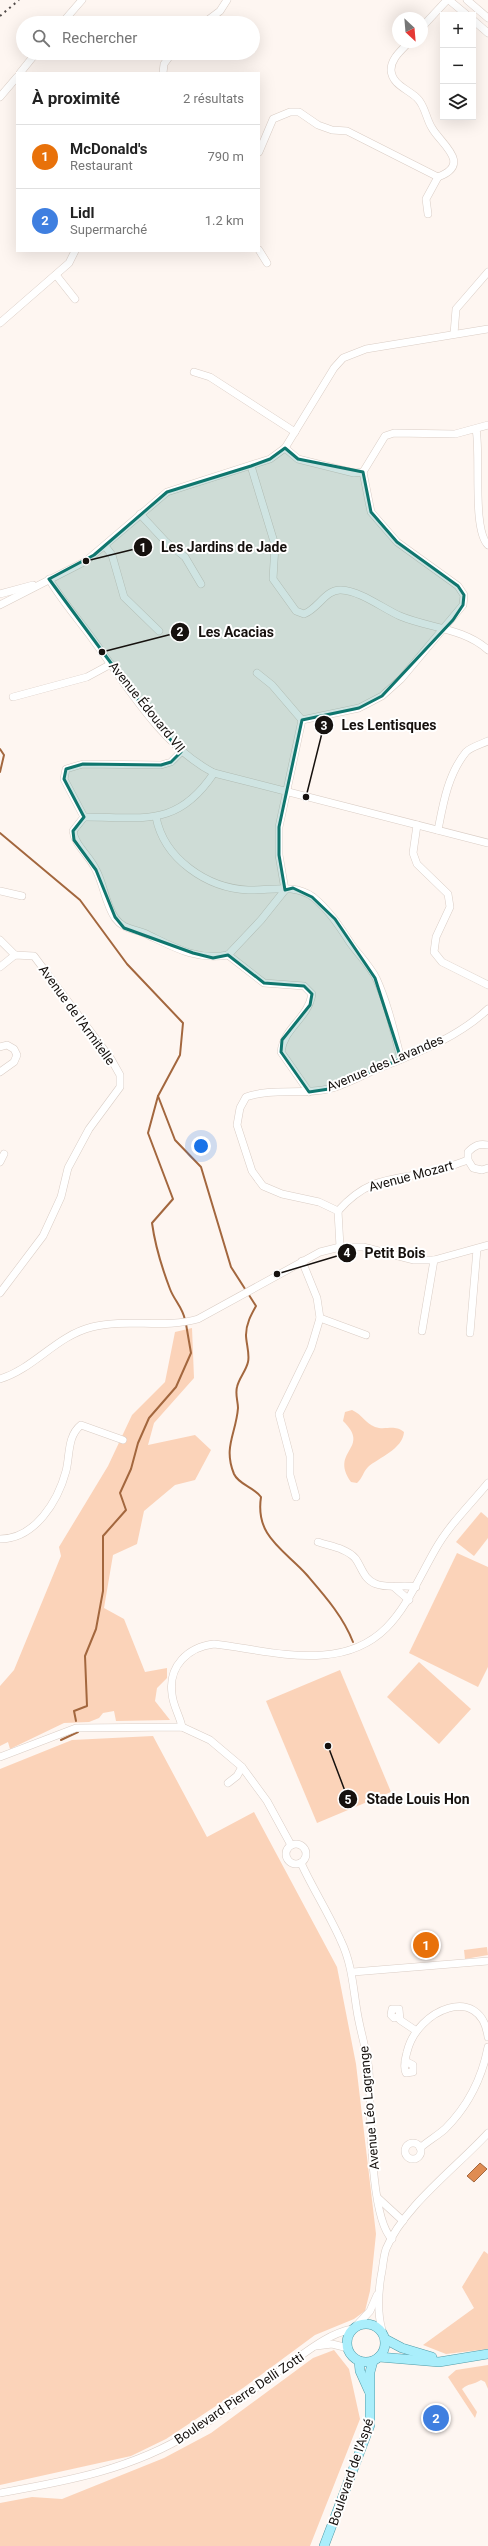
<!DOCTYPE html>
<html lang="fr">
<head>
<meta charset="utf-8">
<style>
  :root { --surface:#fff; --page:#f2f2f2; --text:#222; --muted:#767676; --line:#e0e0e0; --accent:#458a97 }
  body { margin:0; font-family:Roboto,sans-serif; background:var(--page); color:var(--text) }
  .controls { position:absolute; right:12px; top:12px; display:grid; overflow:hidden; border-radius:0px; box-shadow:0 4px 16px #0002 }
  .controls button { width:36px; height:36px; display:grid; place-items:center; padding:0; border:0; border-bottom:1px solid var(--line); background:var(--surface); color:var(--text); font:20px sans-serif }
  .compass { position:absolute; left:392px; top:12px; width:36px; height:36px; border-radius:50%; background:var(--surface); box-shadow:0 4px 16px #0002; rotate:154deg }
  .you { position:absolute; left:201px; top:1146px; width:14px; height:14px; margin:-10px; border:3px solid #fff; border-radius:50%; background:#1a73e8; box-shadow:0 0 0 6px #1a73e833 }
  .badge { display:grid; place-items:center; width:26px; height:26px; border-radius:50%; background:var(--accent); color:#fff; font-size:13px; font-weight:700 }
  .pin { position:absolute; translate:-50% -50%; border:2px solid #fff; box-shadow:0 1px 4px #0006 }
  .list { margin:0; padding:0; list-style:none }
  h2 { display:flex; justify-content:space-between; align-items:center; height:52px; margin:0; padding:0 16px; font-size:17px }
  h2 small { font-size:13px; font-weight:400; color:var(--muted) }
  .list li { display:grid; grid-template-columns:26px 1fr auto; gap:12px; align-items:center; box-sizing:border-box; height:64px; padding:0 16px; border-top:1px solid var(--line) }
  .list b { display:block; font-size:15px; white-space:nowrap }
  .list p { margin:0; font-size:13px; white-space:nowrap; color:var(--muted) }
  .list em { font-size:13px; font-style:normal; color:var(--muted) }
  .icon { flex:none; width:22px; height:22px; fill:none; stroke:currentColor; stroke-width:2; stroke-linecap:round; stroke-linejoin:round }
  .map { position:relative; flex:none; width:488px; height:2546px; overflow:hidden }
  .search { position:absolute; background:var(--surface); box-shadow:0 4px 16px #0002; left:16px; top:16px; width:244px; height:44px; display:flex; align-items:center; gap:10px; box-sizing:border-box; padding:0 14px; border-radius:22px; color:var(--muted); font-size:15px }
  .panel { position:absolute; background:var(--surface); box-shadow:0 4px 16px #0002; left:16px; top:72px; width:244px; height:180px; border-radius:0px }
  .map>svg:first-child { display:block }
  .green { fill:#fbd3b9 }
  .water { fill:#df8c52; stroke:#a3673e }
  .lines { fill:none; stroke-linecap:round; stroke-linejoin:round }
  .stream { stroke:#a3673e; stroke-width:2 }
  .minor-casing { stroke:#dacdc5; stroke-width:8 }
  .major-casing { stroke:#519aa6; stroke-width:10 }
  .minor { stroke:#fff; stroke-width:7 }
  .major { stroke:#aaeefb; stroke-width:9 }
  .rail { stroke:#524c49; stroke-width:2; stroke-dasharray:2 4; stroke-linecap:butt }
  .marked { fill:#0f766e; fill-opacity:0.2; stroke:#0f766e; stroke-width:3; stroke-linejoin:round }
  .labels { text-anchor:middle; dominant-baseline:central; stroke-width:4; stroke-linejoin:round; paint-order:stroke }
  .street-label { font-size:13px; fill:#16110e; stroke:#fff }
  .leader { fill:none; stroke:#16110e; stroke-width:1.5 }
  .callout-dot { fill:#16110e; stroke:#fff; stroke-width:1.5 }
  .mark-label { font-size:12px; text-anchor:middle; font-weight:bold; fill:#fff }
  .callout-label { font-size:14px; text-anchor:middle; font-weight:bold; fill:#16110e; stroke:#fff; stroke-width:4; stroke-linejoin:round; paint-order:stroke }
</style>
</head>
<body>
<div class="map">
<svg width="488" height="2546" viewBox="0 0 488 2546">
  <rect width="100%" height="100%" fill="#fef6f1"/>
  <!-- green -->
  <g class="green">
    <polygon points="192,1328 194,1378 154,1423 148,1445 195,1435 211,1450 195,1480 175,1485 144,1511 137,1544 113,1555 104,1608 124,1619 145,1672 167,1668 167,1678 157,1688 155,1701 170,1720 116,1721 114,1711 103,1713 99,1718 89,1722 64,1723 10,1749 8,1742 0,1746 0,1686 14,1670 61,1556 59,1547 108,1466 132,1415 165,1382 175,1332"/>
    <path d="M 352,1410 C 362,1414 368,1427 379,1428 C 389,1429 395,1425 404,1432 C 403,1449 378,1458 368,1467 C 363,1472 362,1479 357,1483 L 351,1482 C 329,1450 372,1449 343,1421 L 345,1412 Z"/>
    <polygon points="481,1512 488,1518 488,1538 474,1556 456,1542"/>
    <polygon points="457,1553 488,1567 488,1667 478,1687 409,1653"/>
    <polygon points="419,1662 471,1709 439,1744 387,1697"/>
    <polygon points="340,1670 391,1792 317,1823 266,1701"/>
    <polygon points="153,1736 207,1837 254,1812 337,1967 356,2064 376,2234 370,2291 365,2311 354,2319 315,2335 243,2388 166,2439 131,2456 0,2485 0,1769 72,1740"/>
    <polygon points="487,1947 488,1955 465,1959 464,1950"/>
    <polygon points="484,2251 488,2254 488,2349 446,2354 423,2345 474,2308 462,2287"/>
    <polygon points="334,2350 349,2369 360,2419 310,2546 0,2546 0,2503 32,2497 62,2499 164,2458 211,2433 313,2358"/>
    <path d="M 488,2365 L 488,2389 L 485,2382 L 481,2380 C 473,2385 469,2383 462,2389 L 477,2412 L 475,2418 L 448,2377 L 456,2370 Z"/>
  </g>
  <!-- water -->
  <polygon class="water" points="480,2163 487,2169 474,2182 467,2176"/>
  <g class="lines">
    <!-- stream -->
    <g class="stream">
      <polyline points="0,749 4,755 0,772"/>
      <path d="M 0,833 L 80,900 L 127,964 L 183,1023 L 180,1055 L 158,1096 L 175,1140 L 201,1167 L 231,1267 L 256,1306 C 251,1315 246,1324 246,1335 C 246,1343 250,1354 248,1362 C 246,1371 239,1378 237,1387 C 235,1394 238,1402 238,1408 C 236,1434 223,1447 234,1474 C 239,1485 254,1487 261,1497 C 255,1536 283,1549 306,1574 C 324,1595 343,1616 353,1642"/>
      <path d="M 158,1096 L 148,1133 L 173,1199 L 152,1223 C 155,1245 162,1268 170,1289 C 174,1300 183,1308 185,1320"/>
      <polyline points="76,1721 74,1711 87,1706 85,1656 96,1629 103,1591 103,1536 126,1510 120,1493 131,1469 138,1443 149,1418 176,1387 191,1353 186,1324"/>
      <polyline points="61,1740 78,1732"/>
    </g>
    <!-- minor casing -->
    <g class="minor-casing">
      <g id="minor">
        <polyline points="449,0 467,15"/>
        <polyline points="467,0 488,18"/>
        <polyline points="473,20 488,33"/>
        <polyline points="62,23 82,0"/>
        <polyline points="204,23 220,11 227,0"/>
        <polyline points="422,27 447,0"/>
        <path d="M 409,42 C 402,50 391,58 391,70 C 392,85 408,89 417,98 C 425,105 426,119 432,128 C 440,143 473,164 438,177"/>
        <polyline points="20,73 36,53"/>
        <polyline points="163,73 164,64 172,53"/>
        <polyline points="0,97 17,77"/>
        <polyline points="259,152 273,119 290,112 299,112 318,125 332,130 347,131 438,177"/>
        <polyline points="428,214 426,199 438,177"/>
        <polyline points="259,250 267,263"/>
        <polyline points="56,275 75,299"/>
        <polyline points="0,323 69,263 75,251"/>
        <polyline points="454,334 456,309 488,272"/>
        <polyline points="194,372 210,377 295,432"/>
        <path d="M 476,429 C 481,455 472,530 488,545"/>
        <polyline points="285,448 298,459 354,473 363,472 385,436 394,433 455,434 488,425"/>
        <path d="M 251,466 L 275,545 L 273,579 L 296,611 L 304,614 C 318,609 326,589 341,590 C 361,591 382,608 400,616 C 428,628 464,628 488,650"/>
        <polyline points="140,514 165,541 185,557 201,584"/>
        <polyline points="105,546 112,555 124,597 159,631"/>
        <path d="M 49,579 C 62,601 79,620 94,641 C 128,687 162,746 214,773 L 488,843"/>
        <polyline points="0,594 33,585"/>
        <polyline points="0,605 86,561 167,492 270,459 285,448 334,368 343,358 366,349 488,329"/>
        <polyline points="257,673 272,685 302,720"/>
        <polyline points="13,697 87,677 111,664"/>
        <path d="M 181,752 L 171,762 L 161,765 L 83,764 L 66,769 L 64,779 L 84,817 L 73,831 C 75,846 90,856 96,870 C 104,885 105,903 115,918 C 124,930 132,928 144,933 C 172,946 195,961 228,955"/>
        <path d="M 84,817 C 144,817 177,828 214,773"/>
        <path d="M 156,817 C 164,859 207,888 248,890 C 270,891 294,883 313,897 C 329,910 340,927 351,944 C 359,955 370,966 376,978 C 388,1004 394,1032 401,1059"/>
        <polyline points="417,825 413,853 417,864 448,894 450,907 436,937 434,952 442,962 488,985"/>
        <path d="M 438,830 C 443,804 448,774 466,752 C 471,747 482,744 488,741"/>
        <polyline points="0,891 22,896"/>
        <polyline points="0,940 15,955"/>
        <polyline points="228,955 261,920 285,890 279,855 279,827 302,720 359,708 382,696 401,679 463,605 464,595 458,586 397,542 371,512 363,472"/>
        <path d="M 228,955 L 264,983 L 304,986 L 312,994 C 308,1019 284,1027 281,1052 L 309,1092"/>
        <polyline points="0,967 15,955 34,956 111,1059 120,1075 120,1087 89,1129 68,1168 61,1197 43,1236 0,1293"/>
        <polyline points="0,1047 7,1045 14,1049 17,1055 14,1062 0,1072"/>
        <path d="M 488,1145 C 479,1143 474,1146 468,1152 L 468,1160 L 473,1168 L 482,1170 L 488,1168"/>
        <polyline points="0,1162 4,1154"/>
        <path d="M 338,1211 L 319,1202 L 282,1194 L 263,1186 L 252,1171 L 237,1125 L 240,1108 L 246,1097 C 272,1088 301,1095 328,1089 C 342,1086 357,1078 370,1072 C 411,1055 455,1040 488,1009"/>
        <path d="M 338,1211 C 368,1177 391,1180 432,1172 C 444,1169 456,1164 468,1160"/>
        <polyline points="338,1211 340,1247"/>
        <polyline points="320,1318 366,1335"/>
        <polyline points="422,1331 434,1260"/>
        <polyline points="470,1333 477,1249"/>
        <path d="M 0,1379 C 35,1368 56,1336 92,1327 C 127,1318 164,1329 198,1319 L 320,1252 L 340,1247 L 363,1247 L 414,1260 L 434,1260 L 488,1245"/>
        <polyline points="296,1497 290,1475 290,1456 279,1414 311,1348 320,1318 317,1298 302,1261"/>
        <path d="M 0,1539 C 35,1539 58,1501 66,1471 C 70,1456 67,1436 81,1425 L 123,1440"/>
        <path d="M 318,1542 C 329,1546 346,1548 355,1558 C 362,1567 363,1579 376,1584 C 390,1589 403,1584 416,1587"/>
        <polyline points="394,1587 409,1600"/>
        <path d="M 182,1727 C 180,1716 173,1706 172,1694 C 168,1666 188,1647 214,1644 C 249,1648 287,1658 323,1655 C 391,1650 406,1601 435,1550 C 449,1525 470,1505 488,1483"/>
        <polyline points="0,1757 76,1728 182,1727 210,1740 242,1767 267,1801 291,1845"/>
        <polyline points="228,1783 237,1776 242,1767"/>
        <circle cx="296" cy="1854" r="10"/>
        <path d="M 301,1863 C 313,1889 329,1914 341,1941 C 352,1964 353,1987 357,2011 C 360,2031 367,2050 369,2071 C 371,2105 369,2217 392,2239"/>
        <polyline points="353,1972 488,1961"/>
        <polyline points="399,2017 394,2018 391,2015 392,2009 399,2009 400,2020 415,2030"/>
        <path d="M 405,2061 L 413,2065 L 413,2072 L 406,2073 C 403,2067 405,2059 407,2052 C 417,2009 481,1983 488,2037"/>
        <circle cx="413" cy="2151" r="8"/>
        <path d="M 420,2148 C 428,2141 437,2136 445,2129 C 467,2107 482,2078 488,2047"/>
        <polyline points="378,2198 403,2221"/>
        <polyline points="357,2325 370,2311 377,2295"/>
        <path d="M 382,2330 C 377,2312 378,2295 381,2276 C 383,2268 383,2258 386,2249 C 403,2207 457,2167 488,2133"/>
        <polyline points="316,2346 332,2344 348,2348"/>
        <path d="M 0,2493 C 68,2481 133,2469 192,2432 C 226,2411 257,2387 289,2364 C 309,2350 328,2334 352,2329"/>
      </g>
    </g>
    <!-- major casing -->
    <g class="major-casing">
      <g id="major">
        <circle cx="366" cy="2343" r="19"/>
        <polyline points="385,2339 402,2348 432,2357"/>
        <polyline points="379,2357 439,2362 488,2354"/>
        <polyline points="359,2361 360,2371 369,2391"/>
        <polyline points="324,2546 370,2425 370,2372 373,2361"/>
      </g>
    </g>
    <!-- minor -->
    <use href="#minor" class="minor"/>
    <!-- major -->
    <use href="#major" class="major"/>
    <!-- rail -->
    <polyline class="rail" points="0,16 19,0"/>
  </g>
  <!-- marked area -->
  <path class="marked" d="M 285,448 L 298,459 L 363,472 L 371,512 L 397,542 L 458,586 L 464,595 L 463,605 L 453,620 L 382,696 L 359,708 L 302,720 L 279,827 L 279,855 L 285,890 L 293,888 L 312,897 L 335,919 L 375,978 L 401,1059 L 329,1089 L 309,1092 L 281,1052 L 282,1040 L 310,1005 L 312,994 L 304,986 L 264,983 L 228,955 L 213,958 L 193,953 L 124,928 L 115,917 L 96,870 L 74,840 L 73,831 L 84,817 L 64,779 L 66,769 L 83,764 L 161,765 L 171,762 L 181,752 L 147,712 L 49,579 L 94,555 L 167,492 L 251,466 L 270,459 Z"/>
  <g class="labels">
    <!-- street labels -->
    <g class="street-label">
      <text transform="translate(147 707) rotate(51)">Avenue Édouard VII</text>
      <text transform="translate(77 1015) rotate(54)">Avenue de l'Armitelle</text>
      <text transform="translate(385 1063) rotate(-23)">Avenue des Lavandes</text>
      <text transform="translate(411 1176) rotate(-15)">Avenue Mozart</text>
      <text transform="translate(369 2108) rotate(-95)">Avenue Léo Lagrange</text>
      <text transform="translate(239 2398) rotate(-34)">Boulevard Pierre Delli Zotti</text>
      <text transform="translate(351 2472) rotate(-71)">Boulevard de l'Aspé</text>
    </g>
  </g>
  <!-- callouts -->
  <path class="leader" d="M86 561L143 547M102 652L180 632M306 797L324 725M277 1274L347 1253M328 1746L348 1799"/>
  <g class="callout-dot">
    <circle cx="86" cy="561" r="4"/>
    <circle cx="102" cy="652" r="4"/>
    <circle cx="306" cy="797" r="4"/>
    <circle cx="277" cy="1274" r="4"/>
    <circle cx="328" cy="1746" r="4"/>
    <circle cx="143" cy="547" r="10"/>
    <circle cx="180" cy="632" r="10"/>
    <circle cx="324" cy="725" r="10"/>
    <circle cx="347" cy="1253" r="10"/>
    <circle cx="348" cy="1799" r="10"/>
  </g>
  <g class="mark-label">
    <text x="143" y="552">1</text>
    <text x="180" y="636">2</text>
    <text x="324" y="730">3</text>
    <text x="347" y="1257">4</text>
    <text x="348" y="1804">5</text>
  </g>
  <g class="callout-label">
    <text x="224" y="552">Les Jardins de Jade</text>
    <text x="236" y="637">Les Acacias</text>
    <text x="389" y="730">Les Lentisques</text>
    <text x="395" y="1258">Petit Bois</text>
    <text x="418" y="1804">Stade Louis Hon</text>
  </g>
</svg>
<div class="controls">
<button>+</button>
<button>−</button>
<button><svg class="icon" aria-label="layers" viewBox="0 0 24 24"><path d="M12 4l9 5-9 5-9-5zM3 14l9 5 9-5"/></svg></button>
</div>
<svg class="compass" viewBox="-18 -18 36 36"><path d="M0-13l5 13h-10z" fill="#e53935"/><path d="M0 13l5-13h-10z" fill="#767676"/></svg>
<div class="you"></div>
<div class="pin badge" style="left:426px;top:1945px;background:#e8710a">1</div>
<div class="pin badge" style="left:436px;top:2418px;background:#3f7fe0">2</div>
<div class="search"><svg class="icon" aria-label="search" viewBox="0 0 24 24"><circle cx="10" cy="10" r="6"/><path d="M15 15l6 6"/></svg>Rechercher</div>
<section class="panel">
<h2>À proximité<small>2 résultats</small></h2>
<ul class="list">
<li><span class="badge" style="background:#e8710a">1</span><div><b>McDonald's</b><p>Restaurant</p></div><em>790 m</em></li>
<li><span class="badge" style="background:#3f7fe0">2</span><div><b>Lidl</b><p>Supermarché</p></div><em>1.2 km</em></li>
</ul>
</section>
</div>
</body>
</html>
